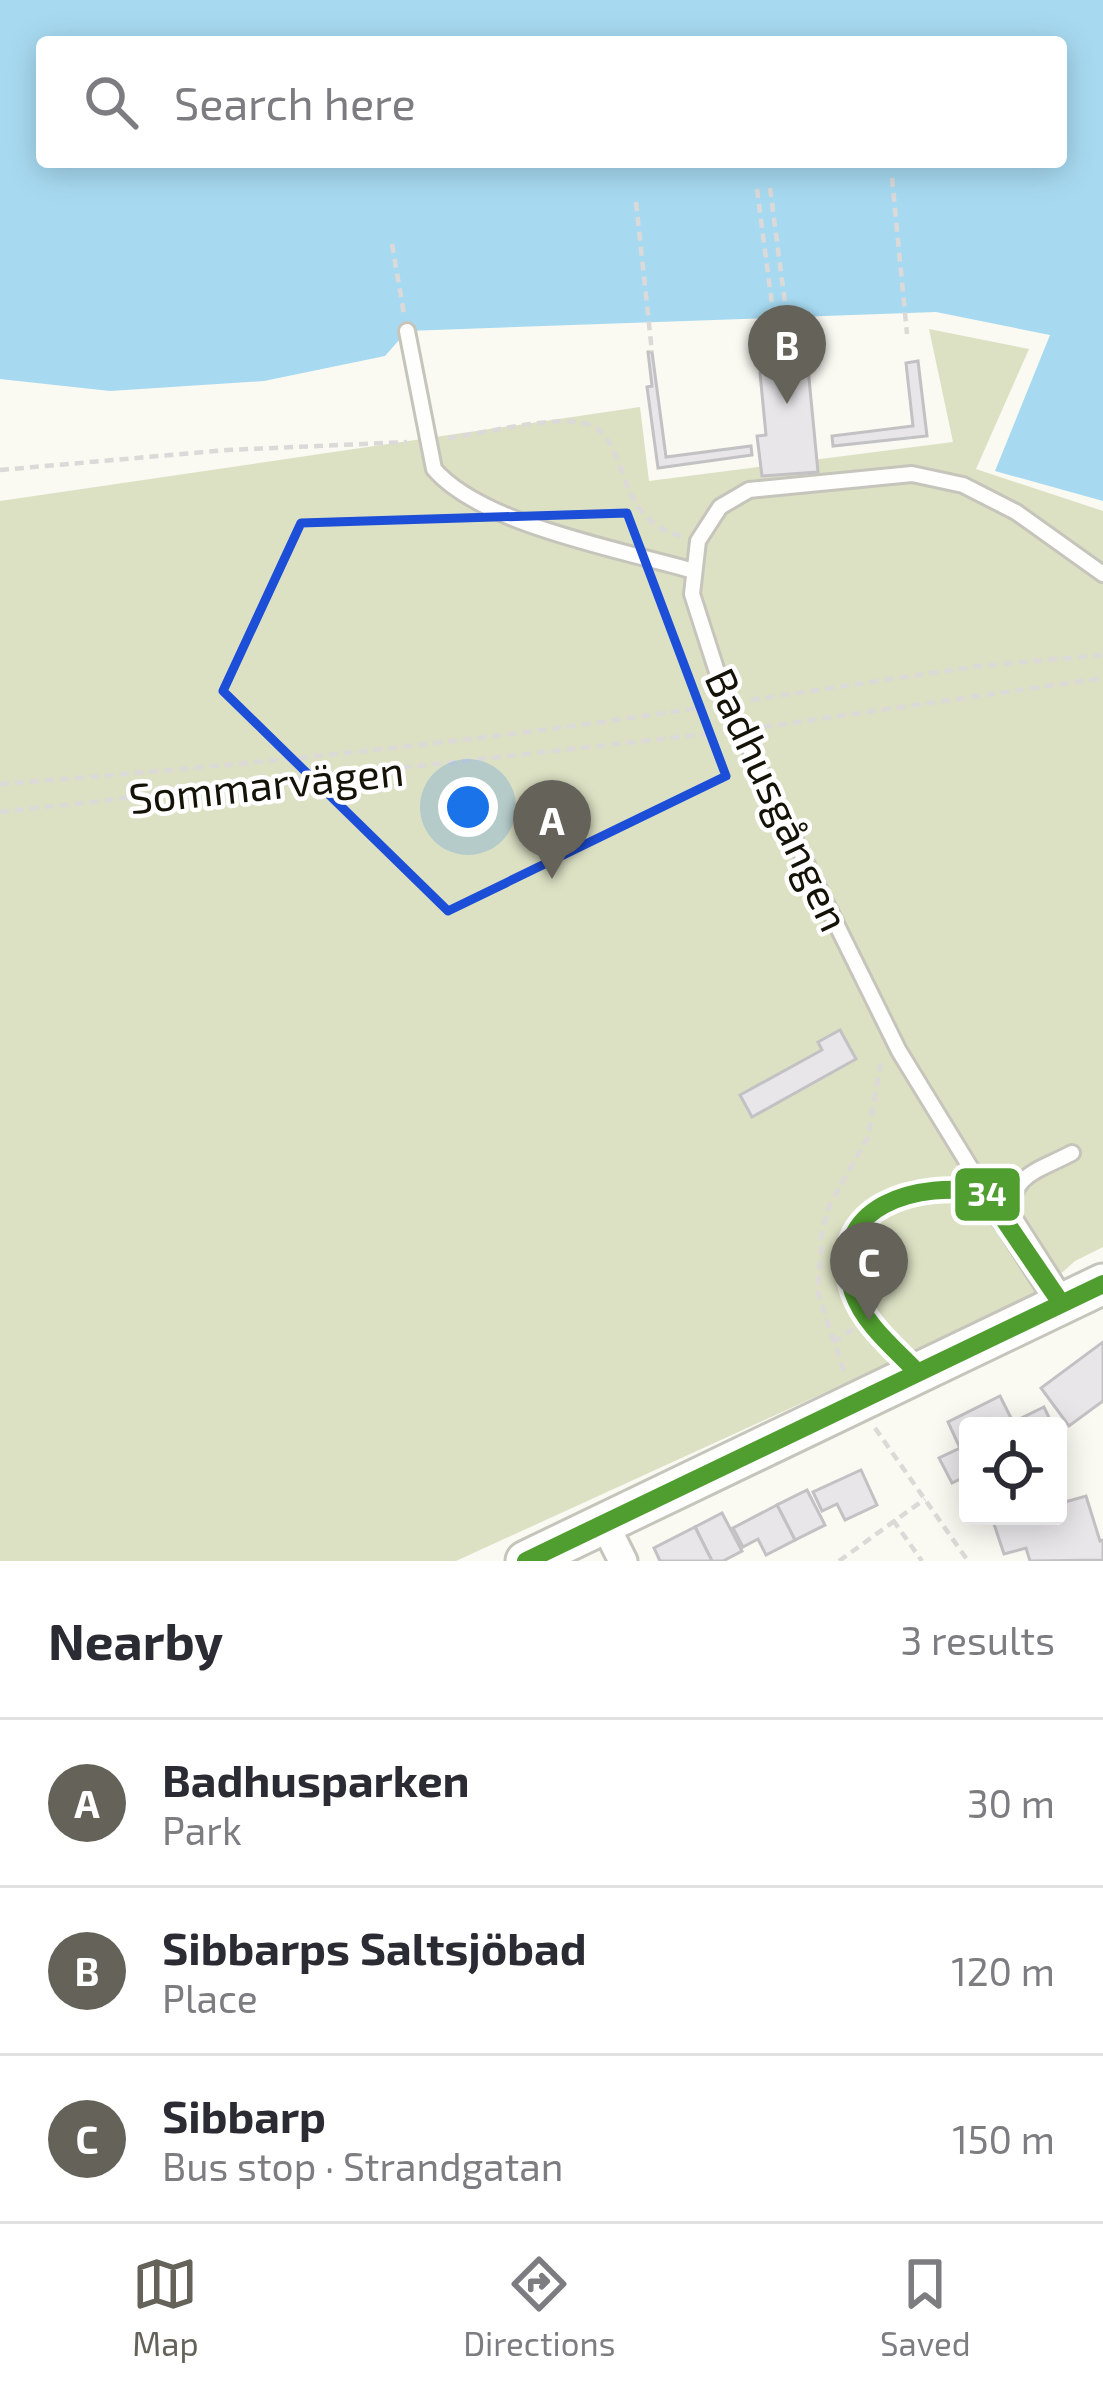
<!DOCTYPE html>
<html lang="en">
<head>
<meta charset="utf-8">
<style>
  :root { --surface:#fff; --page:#f2f2f3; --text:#2b2b33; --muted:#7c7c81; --line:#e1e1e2; --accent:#656359 }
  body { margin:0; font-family:"Exo 2",sans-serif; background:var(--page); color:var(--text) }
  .controls { position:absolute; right:36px; bottom:36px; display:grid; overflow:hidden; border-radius:12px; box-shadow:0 6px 30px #0003 }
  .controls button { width:108px; height:108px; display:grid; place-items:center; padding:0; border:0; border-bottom:3px solid var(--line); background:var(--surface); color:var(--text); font:60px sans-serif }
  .you { position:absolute; left:468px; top:807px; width:42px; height:42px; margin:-30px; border:9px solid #fff; border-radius:50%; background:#1a73e8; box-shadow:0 0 0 18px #1a73e833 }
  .badge { display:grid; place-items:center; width:78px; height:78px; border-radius:50%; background:var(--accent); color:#fff; font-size:39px; font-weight:700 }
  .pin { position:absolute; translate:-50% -99px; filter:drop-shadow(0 3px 6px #0008) }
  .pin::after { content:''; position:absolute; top:63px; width:42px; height:36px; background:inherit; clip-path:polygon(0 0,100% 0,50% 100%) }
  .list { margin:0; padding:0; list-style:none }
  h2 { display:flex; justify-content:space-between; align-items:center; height:156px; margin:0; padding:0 48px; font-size:51px }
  h2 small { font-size:39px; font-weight:400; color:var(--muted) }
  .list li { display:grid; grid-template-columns:78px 1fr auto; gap:36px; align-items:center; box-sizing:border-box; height:168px; padding:0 48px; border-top:3px solid var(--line) }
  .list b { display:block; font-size:45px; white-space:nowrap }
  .list p { margin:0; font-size:39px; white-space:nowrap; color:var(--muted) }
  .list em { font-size:39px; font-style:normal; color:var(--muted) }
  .icon { flex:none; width:66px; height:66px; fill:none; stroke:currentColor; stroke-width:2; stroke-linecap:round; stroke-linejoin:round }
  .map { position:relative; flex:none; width:1103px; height:1561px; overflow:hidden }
  .search { position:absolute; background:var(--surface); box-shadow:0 6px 30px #0003; left:36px; right:36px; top:36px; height:132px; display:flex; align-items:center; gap:30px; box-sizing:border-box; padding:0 42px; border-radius:12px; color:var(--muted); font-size:45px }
  .sheet { height:660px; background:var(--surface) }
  nav { display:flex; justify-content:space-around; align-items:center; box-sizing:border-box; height:168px; border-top:3px solid var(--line); background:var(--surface); font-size:33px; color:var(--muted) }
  nav a { display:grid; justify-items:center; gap:6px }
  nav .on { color:var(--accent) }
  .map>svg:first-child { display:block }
  .green { fill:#dce1c4 }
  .water { fill:#a7daf1; fill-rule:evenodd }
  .building { fill:#e8e6e9; stroke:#c2c1c3; stroke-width:3 }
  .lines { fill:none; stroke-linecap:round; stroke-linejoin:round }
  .lane-casing { stroke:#c6c5bc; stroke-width:20 }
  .street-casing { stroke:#c6c5bc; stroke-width:33 }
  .secondary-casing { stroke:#c6c5bc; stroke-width:45 }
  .path { stroke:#dbdad8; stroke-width:4.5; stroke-dasharray:9 6; stroke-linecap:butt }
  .lane { stroke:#fefefd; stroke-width:14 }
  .street { stroke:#fefefd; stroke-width:27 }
  .secondary { stroke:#fefefd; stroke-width:39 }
  .bus-1-casing { stroke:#fff; stroke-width:27 }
  .bus-1 { stroke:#509e2f; stroke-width:18 }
  .marked { fill:none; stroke:#1d4ed8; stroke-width:9; stroke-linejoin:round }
  .labels { text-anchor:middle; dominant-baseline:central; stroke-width:9; stroke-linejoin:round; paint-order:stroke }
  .street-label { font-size:42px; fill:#151207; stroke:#fff }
  .line-badge { stroke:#fff; stroke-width:4.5 }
  .badge-label { font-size:33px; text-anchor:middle; font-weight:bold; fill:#fff }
</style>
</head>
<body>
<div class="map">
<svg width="1103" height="1561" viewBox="0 0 1103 1561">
  <rect width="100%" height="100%" fill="#faf9f2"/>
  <!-- green -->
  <polygon class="green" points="929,329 1029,349 976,469 1103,511 1103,1247 1075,1261 1036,1296 456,1561 0,1561 0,501 640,407 649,481 953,442"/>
  <!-- water -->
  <path class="water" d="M 0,0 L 1103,0 L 1103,501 L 995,471 L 1050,335 L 936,312 L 407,331 L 385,356 L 264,381 L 110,391 L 0,379 ZM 42,42 L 1061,42 L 1061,162 L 42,162 Z"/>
  <!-- building -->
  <g class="building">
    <polygon points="648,352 652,352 666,457 751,446 752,455 658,468 647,387 652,386"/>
    <polygon points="918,361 927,436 833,446 832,436 913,426 906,363"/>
    <polygon points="808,368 818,472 762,476 757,436 766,435 760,373"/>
    <polygon points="840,1030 856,1059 752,1117 740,1095 822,1050 818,1042"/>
    <polygon points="1103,1342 1103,1401 1069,1426 1041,1388"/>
    <polygon points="1000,1396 1013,1422 1044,1407 1053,1426 968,1426 968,1475 952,1483 939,1458 960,1448 948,1422"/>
    <polygon points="861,1470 877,1505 845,1520 837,1504 822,1511 813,1492"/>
    <polygon points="807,1490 825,1525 795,1540 777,1505"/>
    <polygon points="1086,1496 1100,1541 1103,1540 1103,1560 1030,1561 1026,1548 1004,1554 994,1524 1020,1516 1058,1516 1058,1504"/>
    <polygon points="777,1505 795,1540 766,1555 758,1539 743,1547 733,1528"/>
    <polygon points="722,1513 742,1551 723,1561 712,1561 695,1527"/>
    <polygon points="695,1527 712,1561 660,1561 654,1548"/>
  </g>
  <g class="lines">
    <!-- lane casing -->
    <g class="lane-casing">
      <g id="lane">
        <path d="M 407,331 L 434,469 C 482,525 622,550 694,571"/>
        <polyline points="986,1193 899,1051 727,703 692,594 698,541 720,507 749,490 912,474 963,485 1016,512 1103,574"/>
        <path d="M 1010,1218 C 1010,1174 1038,1171 1072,1153"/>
        <path d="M 913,1368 C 891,1344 863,1320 852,1288 C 832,1224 893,1185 950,1187 C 962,1187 974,1191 986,1193"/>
      </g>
    </g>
    <!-- street casing -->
    <g class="street-casing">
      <g id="street">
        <polyline points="986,1193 1010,1223 1061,1303"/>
        <polyline points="605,1525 623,1561"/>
      </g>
    </g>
    <!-- secondary casing -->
    <g class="secondary-casing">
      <polyline id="secondary" points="526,1561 1103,1284"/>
    </g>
    <!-- path -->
    <g class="path">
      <polyline points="892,178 907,334"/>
      <polyline points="770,188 790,341"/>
      <polyline points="757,189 777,343"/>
      <polyline points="636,202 652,352"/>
      <polyline points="392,244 404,314"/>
      <path d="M 448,438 C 484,434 558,413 590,425 C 630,441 613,519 681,536"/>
      <polyline points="0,470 227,450 407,442"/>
      <polyline points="751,700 979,666 1103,655"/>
      <polyline points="763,727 1103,678"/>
      <path d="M 0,784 C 235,766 471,743 704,707"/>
      <polyline points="0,812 716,733"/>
      <polyline points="834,1342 818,1292 822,1232 830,1204 868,1137 881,1062"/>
      <polyline points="844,1371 834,1342 853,1329"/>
      <polyline points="875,1428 968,1561"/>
      <polyline points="893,1520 922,1561"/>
      <polyline points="839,1561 925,1499"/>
    </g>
    <!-- lane -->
    <use href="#lane" class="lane"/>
    <!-- street -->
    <use href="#street" class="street"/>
    <!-- secondary -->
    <use href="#secondary" class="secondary"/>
    <!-- bus-1 casing -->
    <g class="bus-1-casing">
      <g id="bus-1">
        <path d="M 917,1372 C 894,1348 864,1324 853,1292 C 824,1204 921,1180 986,1193 L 1061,1303"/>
        <polyline points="526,1561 1103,1284"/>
      </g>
    </g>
    <!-- bus-1 -->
    <use href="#bus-1" class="bus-1"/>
  </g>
  <!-- marked area -->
  <path class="marked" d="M 627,513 L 726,776 L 448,911 L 223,691 L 301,523 Z"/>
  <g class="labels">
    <!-- street labels -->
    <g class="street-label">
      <text transform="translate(266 783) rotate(-6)">Sommarvägen</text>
      <text transform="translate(779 799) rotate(65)">Badhusgången</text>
    </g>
  </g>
  <rect class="line-badge" x="953" y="1166" width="69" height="57" rx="12" fill="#509e2f"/>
  <g class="badge-label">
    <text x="987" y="1206">34</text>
  </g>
</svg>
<div class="controls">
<button><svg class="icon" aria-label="locate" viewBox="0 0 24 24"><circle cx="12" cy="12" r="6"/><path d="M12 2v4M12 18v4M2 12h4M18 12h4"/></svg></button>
</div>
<div class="you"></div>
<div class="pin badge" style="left:552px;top:879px">A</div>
<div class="pin badge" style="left:787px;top:404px">B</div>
<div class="pin badge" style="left:869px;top:1321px">C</div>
<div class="search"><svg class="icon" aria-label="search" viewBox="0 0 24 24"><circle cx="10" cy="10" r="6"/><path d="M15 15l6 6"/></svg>Search here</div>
</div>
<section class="sheet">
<h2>Nearby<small>3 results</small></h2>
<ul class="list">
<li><span class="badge">A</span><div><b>Badhusparken</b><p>Park</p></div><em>30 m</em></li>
<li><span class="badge">B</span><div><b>Sibbarps Saltsjöbad</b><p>Place</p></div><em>120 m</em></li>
<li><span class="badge">C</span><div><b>Sibbarp</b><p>Bus stop · Strandgatan</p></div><em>150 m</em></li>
</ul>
</section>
<nav>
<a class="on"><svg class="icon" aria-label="map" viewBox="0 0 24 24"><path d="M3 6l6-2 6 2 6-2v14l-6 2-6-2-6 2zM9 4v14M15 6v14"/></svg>Map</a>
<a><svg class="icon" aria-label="directions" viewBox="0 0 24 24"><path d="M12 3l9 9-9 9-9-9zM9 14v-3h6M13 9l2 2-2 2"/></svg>Directions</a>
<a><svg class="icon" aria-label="saved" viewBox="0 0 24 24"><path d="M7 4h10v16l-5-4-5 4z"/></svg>Saved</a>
</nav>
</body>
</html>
